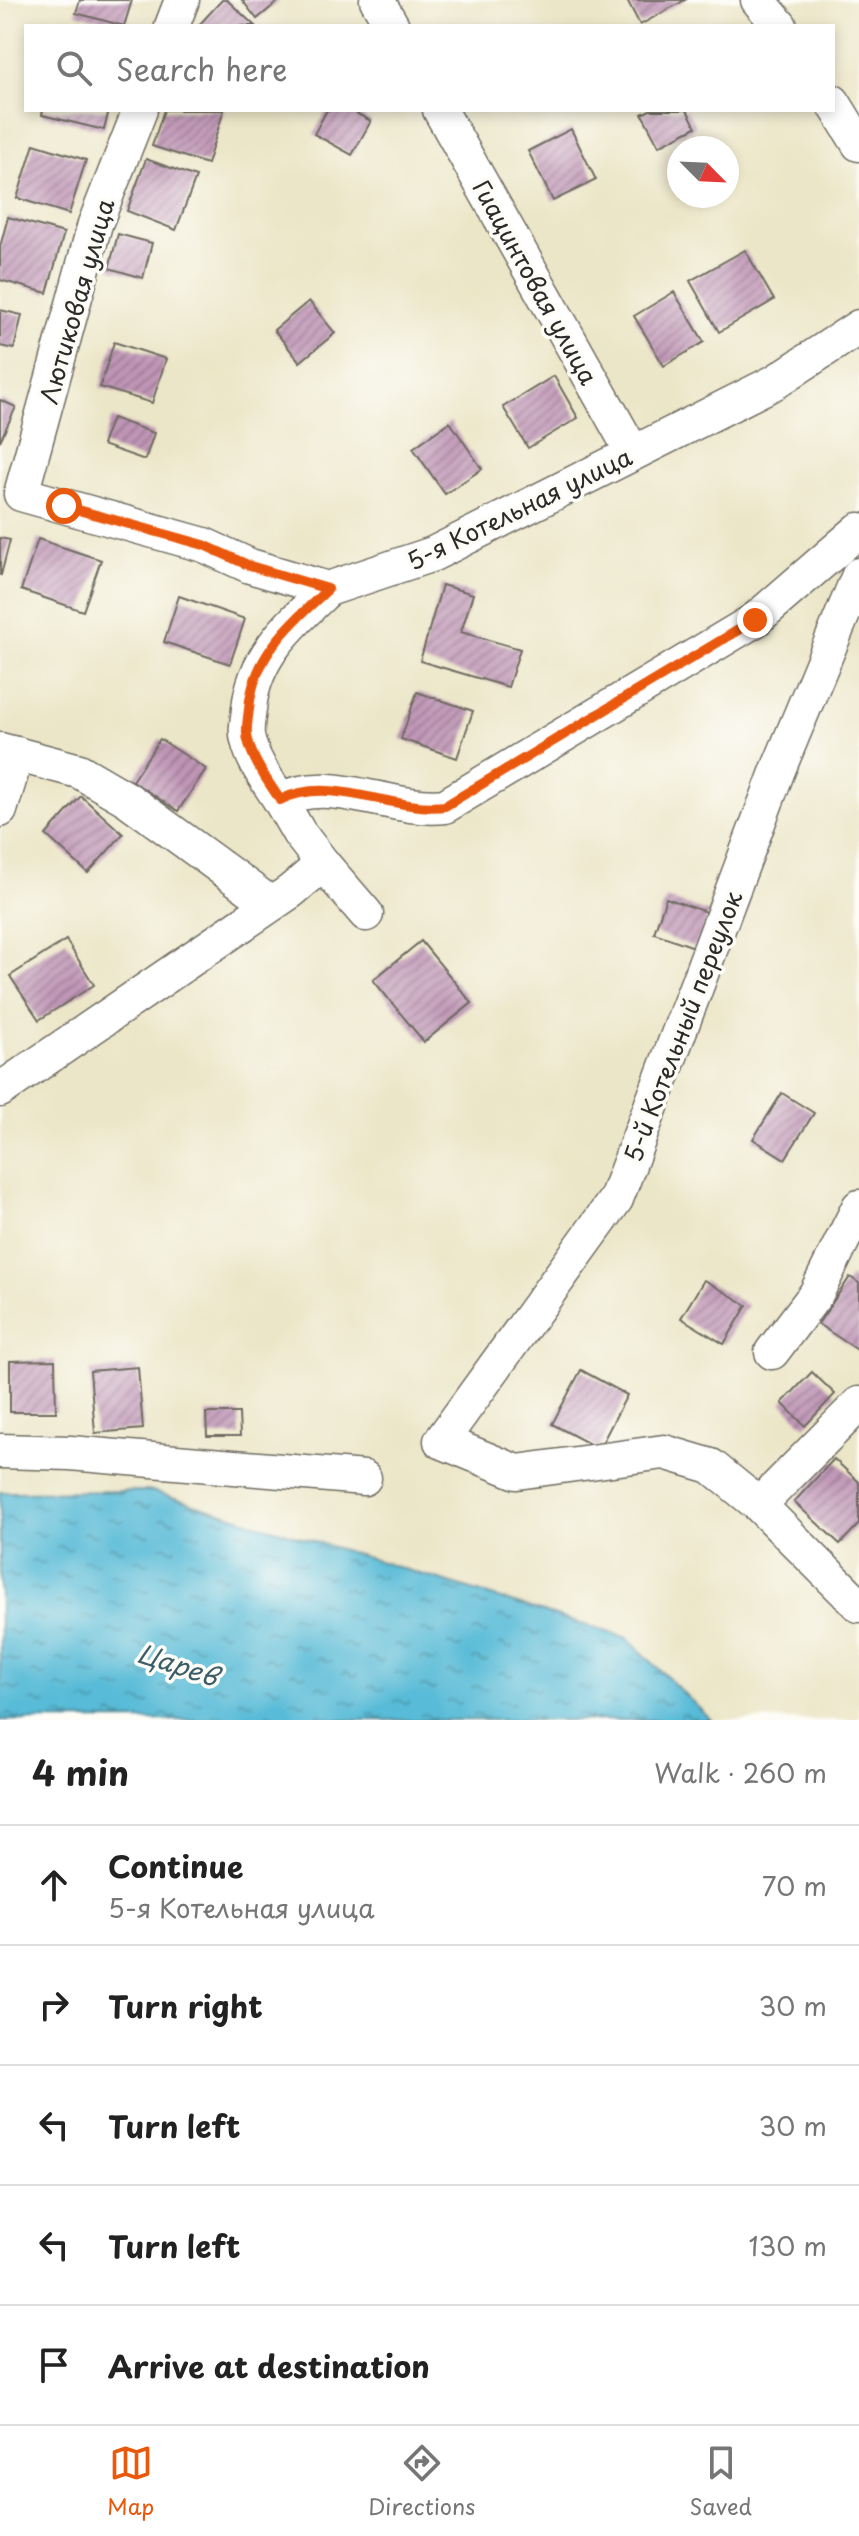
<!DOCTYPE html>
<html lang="en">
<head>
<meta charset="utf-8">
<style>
  :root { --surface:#fff; --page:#f2f2f2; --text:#222; --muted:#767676; --line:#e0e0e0; --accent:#ea580c }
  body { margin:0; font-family:"Playpen Sans",sans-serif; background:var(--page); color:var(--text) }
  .compass { position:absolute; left:667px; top:136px; width:72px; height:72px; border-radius:50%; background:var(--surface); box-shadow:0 4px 12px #0003; rotate:114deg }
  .stop { position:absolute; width:24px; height:24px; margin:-18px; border:6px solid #ea580c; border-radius:50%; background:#fff }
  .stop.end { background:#ea580c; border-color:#fff; box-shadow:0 2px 8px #0008 }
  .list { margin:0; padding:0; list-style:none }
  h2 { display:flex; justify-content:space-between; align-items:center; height:104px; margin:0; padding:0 32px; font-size:34px }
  h2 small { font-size:26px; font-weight:400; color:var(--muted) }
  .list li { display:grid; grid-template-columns:52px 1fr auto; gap:24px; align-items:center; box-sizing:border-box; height:120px; padding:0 32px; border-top:2px solid var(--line) }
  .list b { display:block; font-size:30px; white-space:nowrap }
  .list p { margin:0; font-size:26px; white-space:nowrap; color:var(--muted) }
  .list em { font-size:26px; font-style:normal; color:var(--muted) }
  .icon { flex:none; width:44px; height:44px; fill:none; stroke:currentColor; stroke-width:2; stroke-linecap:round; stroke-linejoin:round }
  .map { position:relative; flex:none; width:859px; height:1720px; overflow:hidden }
  .search { position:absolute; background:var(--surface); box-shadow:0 4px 12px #0003; left:24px; right:24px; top:24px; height:88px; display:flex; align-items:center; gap:20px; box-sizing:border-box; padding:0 28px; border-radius:0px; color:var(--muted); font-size:30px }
  .sheet { height:704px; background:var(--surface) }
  nav { display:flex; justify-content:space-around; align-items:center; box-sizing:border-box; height:112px; border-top:2px solid var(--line); background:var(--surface); font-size:22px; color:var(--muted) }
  nav a { display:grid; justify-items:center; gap:4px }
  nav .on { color:var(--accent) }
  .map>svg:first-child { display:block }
  .water { fill:url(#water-ripples); stroke:#427381; stroke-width:2 }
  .building { fill:url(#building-hatch) }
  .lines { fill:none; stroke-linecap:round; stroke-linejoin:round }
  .minor-casing { stroke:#6f6c62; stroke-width:37 }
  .minor { stroke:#fff; stroke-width:34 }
  .route { stroke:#ea580c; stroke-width:10 }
  .labels { text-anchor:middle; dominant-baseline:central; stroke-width:7; stroke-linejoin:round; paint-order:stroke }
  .street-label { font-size:24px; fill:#2b2b2b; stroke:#fdfcf7 }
  .water-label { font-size:26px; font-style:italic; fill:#3b5d67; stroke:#fdfcf7 }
</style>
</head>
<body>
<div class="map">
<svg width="859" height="1720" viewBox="0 0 859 1720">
  <defs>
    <pattern id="water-ripples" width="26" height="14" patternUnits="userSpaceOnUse" patternTransform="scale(2)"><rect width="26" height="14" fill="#59bbd7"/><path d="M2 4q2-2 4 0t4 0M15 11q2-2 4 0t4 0" fill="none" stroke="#4a98af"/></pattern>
    <pattern id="building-hatch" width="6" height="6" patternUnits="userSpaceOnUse" patternTransform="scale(2)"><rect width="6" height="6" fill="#bf95b6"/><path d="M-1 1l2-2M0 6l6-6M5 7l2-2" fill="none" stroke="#9b7a94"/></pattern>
  </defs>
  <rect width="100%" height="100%" fill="#fdfcf7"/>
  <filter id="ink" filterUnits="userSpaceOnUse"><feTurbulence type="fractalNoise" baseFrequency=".0125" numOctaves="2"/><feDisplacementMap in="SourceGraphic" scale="16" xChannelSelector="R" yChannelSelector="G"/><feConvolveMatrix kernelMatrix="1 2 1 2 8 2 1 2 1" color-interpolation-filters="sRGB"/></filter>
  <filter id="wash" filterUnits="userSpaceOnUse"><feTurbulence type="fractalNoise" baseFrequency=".006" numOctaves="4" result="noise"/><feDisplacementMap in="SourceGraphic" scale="32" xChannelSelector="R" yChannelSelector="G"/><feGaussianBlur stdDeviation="1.8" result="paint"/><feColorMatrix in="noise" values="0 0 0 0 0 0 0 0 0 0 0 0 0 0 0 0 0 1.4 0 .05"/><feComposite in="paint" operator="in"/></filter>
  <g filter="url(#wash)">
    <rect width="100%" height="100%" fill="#ece6c8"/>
    <!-- water -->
    <polygon class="water" points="152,1491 627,1638 711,1720 0,1720 0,1492"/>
    <g id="blocks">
      <!-- building -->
      <g class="building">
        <polygon points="80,0 132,0 124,26 76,13"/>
        <polygon points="222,0 227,0 255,26 198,26"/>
        <polygon points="242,0 280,0 257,19"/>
        <polygon points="627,0 685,0 640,25"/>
        <polygon points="43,110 109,110 104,130 42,115"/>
        <polygon points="164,110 224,110 207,164 152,146"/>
        <polygon points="327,110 350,110 371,121 352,155 314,134"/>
        <polygon points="650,110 687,110 696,127 659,146 642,114"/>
        <polygon points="571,129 596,180 553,201 528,151"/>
        <polygon points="34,144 86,160 69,214 17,198"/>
        <polygon points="146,159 196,177 176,230 127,211"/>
        <polygon points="8,217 64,233 47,293 0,280 0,247"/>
        <polygon points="118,234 152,243 143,278 109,268"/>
        <polygon points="745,250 774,300 719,332 690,281"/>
        <polygon points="674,292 704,342 664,366 634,316"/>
        <polygon points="309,301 335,333 300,362 274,330"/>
        <polygon points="0,310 22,315 14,349 0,346"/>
        <polygon points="114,342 166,359 152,403 100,387"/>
        <polygon points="554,376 578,418 528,448 503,407"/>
        <polygon points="0,400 16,407 0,441"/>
        <polygon points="112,418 154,433 145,460 102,445"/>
        <polygon points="450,422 482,469 445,494 413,448"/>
        <polygon points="0,538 10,540 1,575 0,575"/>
        <polygon points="38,539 101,560 83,611 21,590"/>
        <polygon points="442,585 473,594 461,632 520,649 508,687 420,661"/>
        <polygon points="179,596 245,619 230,664 164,642"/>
        <polygon points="417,692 473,711 457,758 401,739"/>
        <polygon points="160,739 206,769 178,811 132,781"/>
        <polygon points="81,796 123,834 88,873 46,835"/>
        <polygon points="666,898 709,913 697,948 654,933"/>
        <polygon points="66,940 94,985 39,1020 10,976"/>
        <polygon points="421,941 472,1003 424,1042 373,980"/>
        <polygon points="782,1093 814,1113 785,1159 753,1139"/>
        <polygon points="850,1277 859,1283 859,1351 818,1324"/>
        <polygon points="704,1280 747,1305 724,1344 681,1318"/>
        <polygon points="55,1360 56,1412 10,1412 10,1361"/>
        <polygon points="138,1367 143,1429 95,1433 90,1371"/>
        <polygon points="581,1370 627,1395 599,1449 552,1424"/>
        <polygon points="812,1372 835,1394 805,1426 782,1403"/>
        <polygon points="206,1413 239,1413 240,1436 207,1436"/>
        <polygon points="834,1459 859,1482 859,1524 840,1544 794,1502"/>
      </g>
    </g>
  </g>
  <g filter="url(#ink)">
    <use href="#blocks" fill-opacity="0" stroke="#6f6c62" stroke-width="2"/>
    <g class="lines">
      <!-- minor casing -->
      <g class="minor-casing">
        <g id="minor">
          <polyline points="377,0 392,26"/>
          <polyline points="758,0 780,26"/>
          <polyline points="172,26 182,0"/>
          <polyline points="833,102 859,144"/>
          <polyline points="140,110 95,224 21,494 204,545 250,566 328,589 433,554 775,382 859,327"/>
          <polyline points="440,110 633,453"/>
          <polyline points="859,575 778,770 616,1199 441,1441 517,1472 664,1452 711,1466 759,1505 859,1605"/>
          <path d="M 328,589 C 291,624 254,655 249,709 C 248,719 245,731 248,740 C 253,762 268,781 280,800 C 333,774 390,812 445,806 L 755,620 L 859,530"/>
          <polyline points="0,750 79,771 127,799 271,904"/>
          <polyline points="0,810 17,754"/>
          <polyline points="323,864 366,914"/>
          <polyline points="0,1090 291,891 323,864 299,833 280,800"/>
          <polyline points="772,1352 816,1294 859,1207"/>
          <polyline points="0,1451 70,1453 364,1478"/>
          <polyline points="759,1505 859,1404"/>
        </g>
      </g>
      <!-- minor -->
      <use href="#minor" class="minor"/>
    </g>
  </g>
  <g class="lines" filter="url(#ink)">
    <!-- route -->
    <path class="route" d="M 64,506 L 204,545 L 250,566 L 328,589 C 291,624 253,655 249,709 C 248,719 245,731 248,740 C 253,762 268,781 280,800 C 332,774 390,812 445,806 L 755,620"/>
  </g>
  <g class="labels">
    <!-- street labels -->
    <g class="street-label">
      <text transform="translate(536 282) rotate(61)">Гиацинтовая улица</text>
      <text transform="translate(76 301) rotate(-74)">Лютиковая улица</text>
      <text transform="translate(519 508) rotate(-26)">5-я Котельная улица</text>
      <text transform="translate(682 1026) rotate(-69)">5-й Котельный переулок</text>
    </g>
    <!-- water labels -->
    <g class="water-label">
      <text transform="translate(178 1664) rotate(18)">Царев</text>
    </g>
  </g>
</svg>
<svg class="compass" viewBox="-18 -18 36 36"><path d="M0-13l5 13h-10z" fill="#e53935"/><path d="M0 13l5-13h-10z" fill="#767676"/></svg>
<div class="stop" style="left:64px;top:506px"></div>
<div class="stop end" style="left:755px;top:620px"></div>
<div class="search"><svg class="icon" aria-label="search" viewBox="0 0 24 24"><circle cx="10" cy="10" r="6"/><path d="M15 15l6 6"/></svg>Search here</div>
</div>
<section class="sheet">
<h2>4 min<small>Walk · 260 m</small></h2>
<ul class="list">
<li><svg class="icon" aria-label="ahead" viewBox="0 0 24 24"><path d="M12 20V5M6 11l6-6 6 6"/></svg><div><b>Continue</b><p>5-я Котельная улица</p></div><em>70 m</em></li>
<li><svg class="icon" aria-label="right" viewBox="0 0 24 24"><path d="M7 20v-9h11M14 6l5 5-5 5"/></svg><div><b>Turn right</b></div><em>30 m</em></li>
<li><svg class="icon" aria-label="left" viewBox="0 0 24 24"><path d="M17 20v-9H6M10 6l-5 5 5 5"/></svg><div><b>Turn left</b></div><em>30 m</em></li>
<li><svg class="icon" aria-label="left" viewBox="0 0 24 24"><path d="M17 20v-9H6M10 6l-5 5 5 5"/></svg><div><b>Turn left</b></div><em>130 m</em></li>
<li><svg class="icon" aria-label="arrive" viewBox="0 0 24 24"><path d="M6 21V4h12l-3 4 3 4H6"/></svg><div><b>Arrive at destination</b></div></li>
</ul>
</section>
<nav>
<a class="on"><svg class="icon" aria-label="map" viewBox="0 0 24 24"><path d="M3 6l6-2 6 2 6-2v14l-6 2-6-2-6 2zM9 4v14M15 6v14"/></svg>Map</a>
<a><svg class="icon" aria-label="directions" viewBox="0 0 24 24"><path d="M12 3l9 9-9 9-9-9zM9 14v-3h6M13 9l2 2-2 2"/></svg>Directions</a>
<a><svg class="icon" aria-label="saved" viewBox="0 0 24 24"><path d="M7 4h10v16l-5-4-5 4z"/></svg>Saved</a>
</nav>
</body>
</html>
